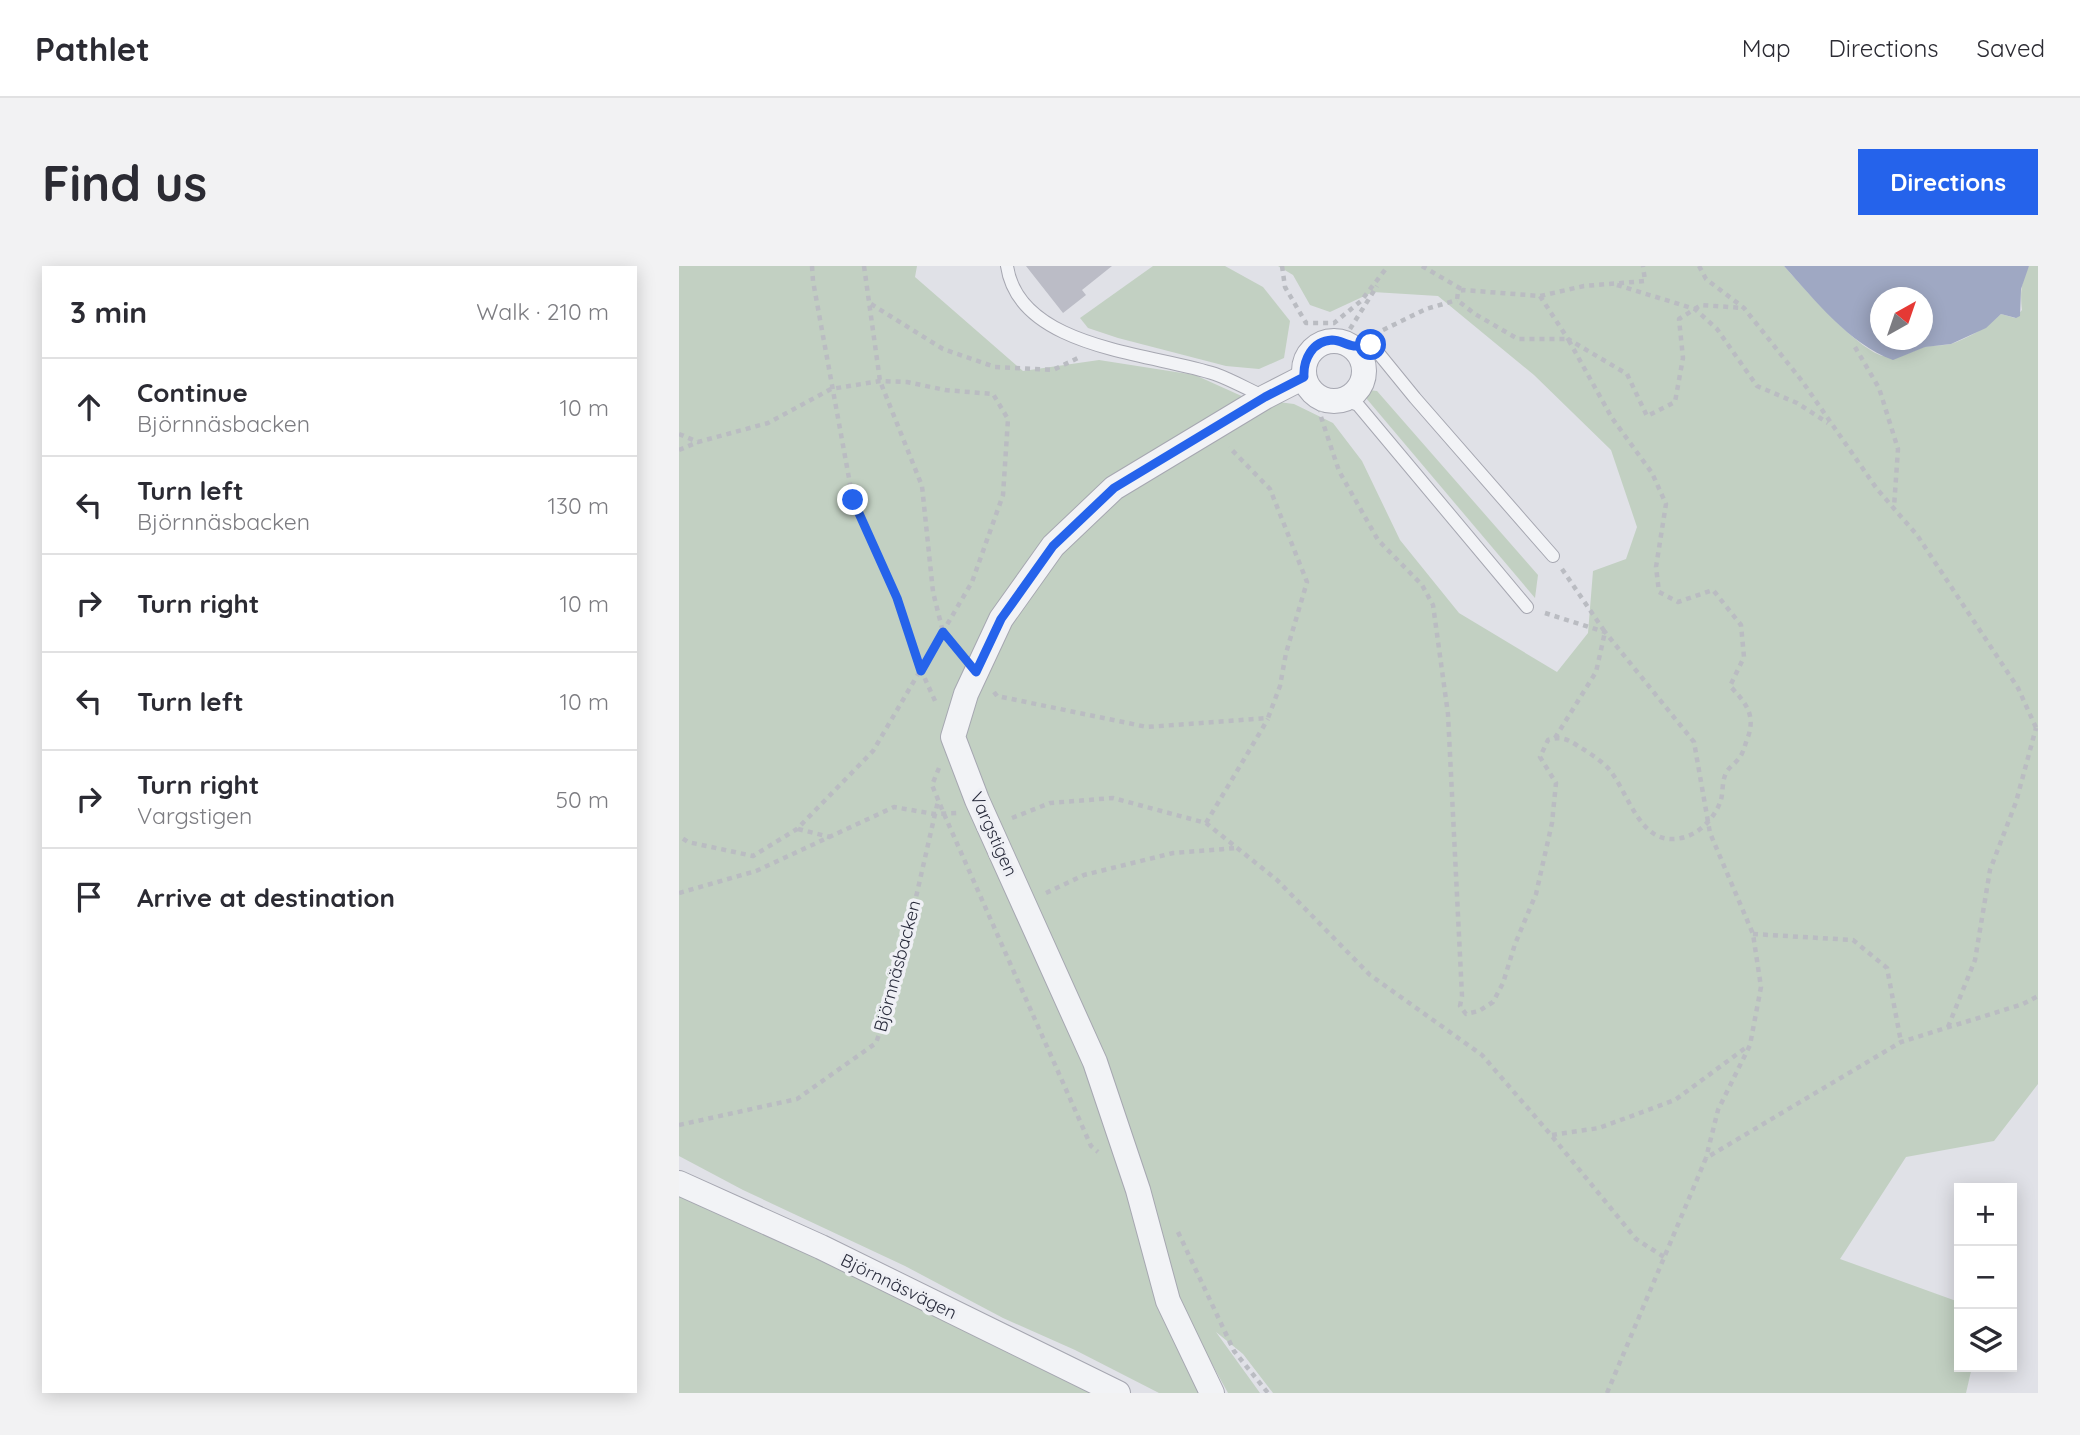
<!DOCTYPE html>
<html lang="en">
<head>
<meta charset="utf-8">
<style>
  :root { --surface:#fff; --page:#f2f2f3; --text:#2b2b33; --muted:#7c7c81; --line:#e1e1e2; --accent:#2563eb }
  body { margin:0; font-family:Quicksand,sans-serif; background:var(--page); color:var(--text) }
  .controls { position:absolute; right:21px; bottom:21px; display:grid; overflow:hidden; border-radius:0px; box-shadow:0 4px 18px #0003 }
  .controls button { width:63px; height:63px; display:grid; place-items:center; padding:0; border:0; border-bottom:2px solid var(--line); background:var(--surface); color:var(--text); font:35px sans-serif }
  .compass { position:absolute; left:1191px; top:21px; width:63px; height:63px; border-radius:50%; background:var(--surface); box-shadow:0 4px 18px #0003; rotate:40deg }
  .stop { position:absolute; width:21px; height:21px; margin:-16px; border:5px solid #2563eb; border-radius:50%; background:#fff }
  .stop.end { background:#2563eb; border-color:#fff; box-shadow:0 2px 7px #0008 }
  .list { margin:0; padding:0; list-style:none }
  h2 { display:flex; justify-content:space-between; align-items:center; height:91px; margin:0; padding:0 28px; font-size:30px }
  h2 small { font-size:23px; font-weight:400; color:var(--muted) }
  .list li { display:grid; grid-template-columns:46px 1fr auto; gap:21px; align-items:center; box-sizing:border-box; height:98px; padding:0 28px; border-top:2px solid var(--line) }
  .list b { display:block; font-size:26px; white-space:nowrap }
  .list p { margin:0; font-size:23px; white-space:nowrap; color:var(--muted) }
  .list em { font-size:23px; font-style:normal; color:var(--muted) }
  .icon { flex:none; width:38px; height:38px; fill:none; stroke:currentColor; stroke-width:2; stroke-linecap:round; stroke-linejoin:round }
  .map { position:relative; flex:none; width:1359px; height:1127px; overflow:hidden; border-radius:0px }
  header { display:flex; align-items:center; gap:42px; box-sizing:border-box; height:98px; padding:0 35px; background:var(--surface); border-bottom:2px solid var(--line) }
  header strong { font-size:33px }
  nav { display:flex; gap:38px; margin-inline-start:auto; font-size:24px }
  .intro { display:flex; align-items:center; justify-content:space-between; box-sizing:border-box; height:168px; padding:0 42px }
  h1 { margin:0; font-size:49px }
  .button { padding:18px 32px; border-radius:0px; background:var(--accent); color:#fff; font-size:24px; font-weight:700 }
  main { display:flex; gap:42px; padding:0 42px }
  aside { flex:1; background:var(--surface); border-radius:0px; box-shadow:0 4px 18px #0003 }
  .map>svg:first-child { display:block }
  .green { fill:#c2d0c2 }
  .water { fill:#9fa8c3; fill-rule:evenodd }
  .building { fill:#bbbcc6 }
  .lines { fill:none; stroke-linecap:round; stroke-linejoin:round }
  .lane-casing { stroke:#a6a7b1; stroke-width:14 }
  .street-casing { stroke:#a6a7b1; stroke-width:26 }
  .path { stroke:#babcc2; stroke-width:4.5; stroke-dasharray:5 5; stroke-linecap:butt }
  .lane { stroke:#f2f3f6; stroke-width:12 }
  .street { stroke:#f2f3f6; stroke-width:24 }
  .route { stroke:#2563eb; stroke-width:9 }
  .labels { text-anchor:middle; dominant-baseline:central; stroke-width:7; stroke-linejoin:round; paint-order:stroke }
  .street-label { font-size:18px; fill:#2a2d3d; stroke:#eff0f5 }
</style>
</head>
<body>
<header>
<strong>Pathlet</strong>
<nav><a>Map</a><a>Directions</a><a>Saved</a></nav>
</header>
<div class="intro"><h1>Find us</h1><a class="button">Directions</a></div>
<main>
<aside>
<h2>3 min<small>Walk · 210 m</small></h2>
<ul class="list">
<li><svg class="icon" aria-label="ahead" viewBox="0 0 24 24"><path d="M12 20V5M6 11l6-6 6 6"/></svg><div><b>Continue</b><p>Björnnäsbacken</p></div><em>10 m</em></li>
<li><svg class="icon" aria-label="left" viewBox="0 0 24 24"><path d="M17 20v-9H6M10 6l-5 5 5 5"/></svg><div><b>Turn left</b><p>Björnnäsbacken</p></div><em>130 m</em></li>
<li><svg class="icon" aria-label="right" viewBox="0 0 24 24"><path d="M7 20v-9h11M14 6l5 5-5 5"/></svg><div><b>Turn right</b></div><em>10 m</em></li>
<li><svg class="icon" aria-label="left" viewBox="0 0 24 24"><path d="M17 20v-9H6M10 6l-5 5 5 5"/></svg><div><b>Turn left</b></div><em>10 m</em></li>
<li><svg class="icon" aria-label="right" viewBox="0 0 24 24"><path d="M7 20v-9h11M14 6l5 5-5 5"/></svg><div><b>Turn right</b><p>Vargstigen</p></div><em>50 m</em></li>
<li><svg class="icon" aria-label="arrive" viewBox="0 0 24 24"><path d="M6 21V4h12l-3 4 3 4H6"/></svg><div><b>Arrive at destination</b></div></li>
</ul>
</aside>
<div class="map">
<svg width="1359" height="1127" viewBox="0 0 1359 1127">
  <rect width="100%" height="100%" fill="#e0e1e7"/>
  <!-- green -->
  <g class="green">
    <path d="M 0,0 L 238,0 L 236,11 L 344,105 L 420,94 L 516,109 L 567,132 L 615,138 L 654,157 L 683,195 L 721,274 L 780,347 L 878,406 L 909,367 L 914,305 L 947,293 L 958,261 L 932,184 L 855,109 L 759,30 L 694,26 L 651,46 L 631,39 L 614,9 L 599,0 L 1105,0 C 1125,22 1178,83 1204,90 C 1218,94 1232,86 1245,81 C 1254,79 1263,80 1272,78 C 1290,72 1308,61 1322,48 L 1336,52 L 1343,44 C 1341,27 1342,15 1350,0 L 1359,0 L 1359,818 L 1315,875 L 1227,891 L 1161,993 L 1280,1036 L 1280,1101 L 1293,1101 L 1287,1127 L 594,1127 L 564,1088 L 537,1066 L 581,1127 L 549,1127 L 518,1071 L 526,1127 L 480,1127 L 396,1084 L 324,1052 L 226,1000 L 64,924 L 0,890 Z"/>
    <polygon points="474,0 546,0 584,21 611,55 605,92 580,103 547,100 439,72 409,62 401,52"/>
    <polygon points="689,124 698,125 859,309 856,332 687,132"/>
    <polygon points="0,926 421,1127 0,1127"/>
  </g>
  <!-- water -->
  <path class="water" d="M 1105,0 L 1350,0 L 1342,23 L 1341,50 L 1337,52 L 1322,48 L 1307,62 L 1272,78 L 1246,81 L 1214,94 C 1170,78 1136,34 1105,0 ZM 1202,32 L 1244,32 L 1244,74 L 1202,74 Z"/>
  <!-- building -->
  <polygon class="building" points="347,0 433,0 403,24 407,29 384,47"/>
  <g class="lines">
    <!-- lane casing -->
    <g class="lane-casing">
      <g id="lane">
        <path d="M 328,0 C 340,83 473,87 536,108 C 553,114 570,124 586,131"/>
        <polyline points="673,80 692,78 736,132 874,290"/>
        <polyline points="666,134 679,139 848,341"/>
      </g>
    </g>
    <!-- street casing -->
    <g class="street-casing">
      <g id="street">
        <circle cx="655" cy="105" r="30"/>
        <polyline points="0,917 142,981 439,1127"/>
        <polyline points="533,1127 489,1035 459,924 416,796 298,534 274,471 287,428 322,353 374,280 435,222 586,131 625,111"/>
      </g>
    </g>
    <!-- path -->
    <g class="path">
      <polyline points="133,0 134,15 174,234 218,332 237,393 257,437"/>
      <polyline points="185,0 201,115 243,220 254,326 264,366 280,385"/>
      <polyline points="603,0 606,21 627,57 655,57 682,35 709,0"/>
      <polyline points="743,0 784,24"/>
      <polyline points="1020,0 1027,13 1065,42 1123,115 1198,223 1238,269 1339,422 1359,466"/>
      <polyline points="938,19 1016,43 1038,63 1078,120 1118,137 1149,157"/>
      <polyline points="861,30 889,73 948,108 968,150 996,136 1004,92 1000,53 1022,39 1064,42"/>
      <polyline points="192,38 264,83 316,101 374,104 399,92"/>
      <polyline points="671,63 698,20"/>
      <polyline points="704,64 747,43 778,34"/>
      <polyline points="1176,81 1200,122 1219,183 1215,241"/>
      <path d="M 640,131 L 642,151 L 660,205 L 699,274 L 743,319 L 754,339 L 769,448 L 783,730 L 781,740 L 787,748 L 800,745 L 814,736 L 824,717 L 836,678 L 857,628 L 873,557 L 877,517 L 861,491 L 869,474 C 881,470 889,473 899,480 C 909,486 920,493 929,502 C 949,525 959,575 995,573 C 1017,572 1035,554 1042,534 C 1044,526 1043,515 1047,507 C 1050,501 1057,497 1061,491 C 1065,485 1066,478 1069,471 C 1077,448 1066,436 1051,420 L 1065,391 L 1062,359 L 1034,324 L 999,336 L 980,326 L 977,301 L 987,238 L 973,207 L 933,152 L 889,73 L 839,73 L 796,48 L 778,34 L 779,26 L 784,24 L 861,30 L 905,20 L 966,15 L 964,0"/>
      <polyline points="0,168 19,176 89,157 152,123 201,115 228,116 266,124 314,128 329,153 324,229 293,316 194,485 118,563 74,590 9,576 0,570"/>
      <polyline points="0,184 19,176"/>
      <polyline points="866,347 926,366 1015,476 1031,567 1074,668 1082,721 1071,779 1039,844 1027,892"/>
      <polyline points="315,426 318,430 468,461 589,452 601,420 607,387 628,316 591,223 550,181"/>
      <polyline points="876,472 917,406 926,366 883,303"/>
      <polyline points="260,502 253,519 265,548 412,880 419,886"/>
      <polyline points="333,552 371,537 434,532 527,557 598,614 691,709 803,789 872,869 957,973 985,991"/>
      <polyline points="527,557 589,453"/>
      <polyline points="119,563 151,571"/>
      <polyline points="0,627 77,605 215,541 255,548 279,547"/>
      <polyline points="367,627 405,609 494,587 558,582"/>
      <polyline points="1074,668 1174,674 1208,702 1222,776"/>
      <polyline points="1269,761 1296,694 1311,604 1337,536 1357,462"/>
      <polyline points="0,859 118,833 197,777 216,723 259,535"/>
      <polyline points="873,869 920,862 996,834 1069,780"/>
      <polyline points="499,966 555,1085 589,1127"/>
      <polyline points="928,1127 1027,892 1222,776 1344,738 1359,730"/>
    </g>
    <!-- lane -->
    <use href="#lane" class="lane"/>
    <!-- street -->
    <use href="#street" class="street"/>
  </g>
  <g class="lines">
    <!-- route -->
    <path class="route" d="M 174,234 L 218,332 L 242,405 L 264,366 L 297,406 L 322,353 L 374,280 L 435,222 L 586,131 L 625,111 C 624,94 633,75 653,74 C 661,74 667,79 675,80 C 681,80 687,79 692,79"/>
  </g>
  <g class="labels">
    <!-- street labels -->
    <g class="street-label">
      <text transform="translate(315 568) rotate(66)">Vargstigen</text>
      <text transform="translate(218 700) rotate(-75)">Björnnäsbacken</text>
      <text transform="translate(220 1020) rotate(26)">Björnnäsvägen</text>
    </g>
  </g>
</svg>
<div class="controls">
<button>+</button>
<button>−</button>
<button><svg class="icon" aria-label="layers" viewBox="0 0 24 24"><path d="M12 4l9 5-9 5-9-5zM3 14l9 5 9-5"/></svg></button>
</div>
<svg class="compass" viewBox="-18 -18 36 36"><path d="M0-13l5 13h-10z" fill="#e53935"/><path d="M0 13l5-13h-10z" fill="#7c7c81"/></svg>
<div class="stop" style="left:692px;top:79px"></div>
<div class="stop end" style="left:174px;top:234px"></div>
</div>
</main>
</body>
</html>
